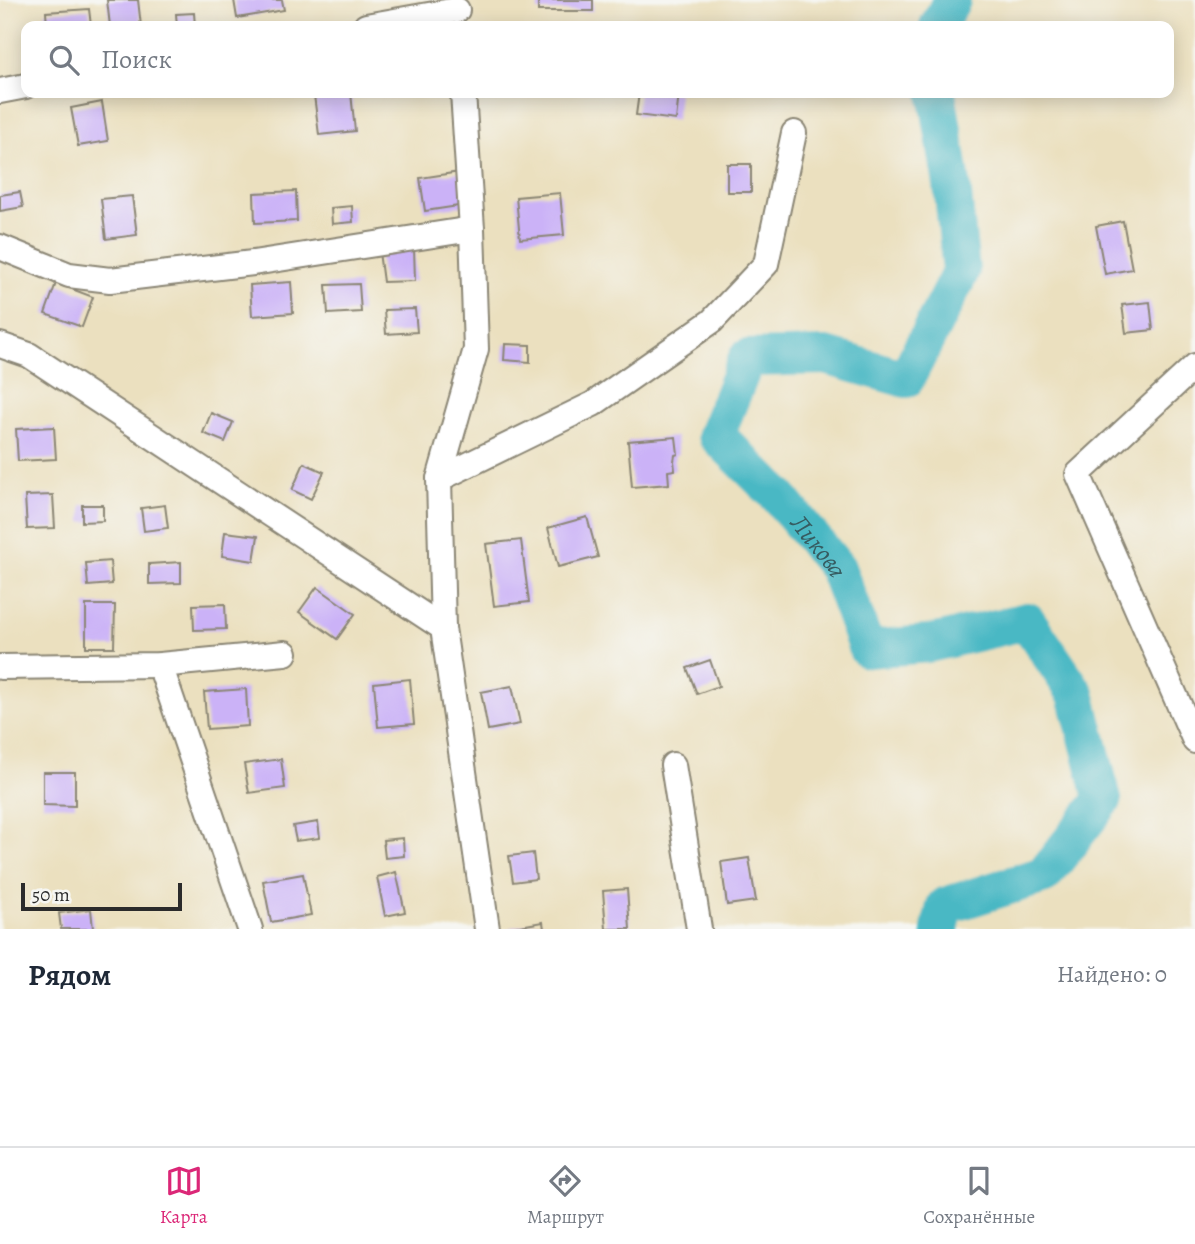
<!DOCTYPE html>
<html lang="ru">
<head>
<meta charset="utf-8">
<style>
  :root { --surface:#fff; --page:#f6f6f7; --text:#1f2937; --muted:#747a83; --line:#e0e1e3; --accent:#db2777 }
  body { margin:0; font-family:Alegreya,serif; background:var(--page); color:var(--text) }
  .scale { position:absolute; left:21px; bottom:18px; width:161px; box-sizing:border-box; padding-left:7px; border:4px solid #2b2b2b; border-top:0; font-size:19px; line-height:24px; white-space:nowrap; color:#2b2b2b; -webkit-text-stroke:5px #f6f6f2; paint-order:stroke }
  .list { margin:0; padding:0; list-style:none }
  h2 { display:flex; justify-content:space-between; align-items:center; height:91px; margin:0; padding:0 28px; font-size:30px }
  h2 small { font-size:23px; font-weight:400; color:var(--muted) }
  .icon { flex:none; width:38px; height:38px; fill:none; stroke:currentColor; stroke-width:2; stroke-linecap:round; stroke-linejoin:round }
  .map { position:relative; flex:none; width:1195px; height:929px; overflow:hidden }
  .search { position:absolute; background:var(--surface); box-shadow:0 4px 18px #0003; left:21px; right:21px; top:21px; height:77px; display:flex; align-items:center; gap:18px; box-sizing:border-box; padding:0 24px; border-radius:14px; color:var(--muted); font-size:26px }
  .sheet { height:217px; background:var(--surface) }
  nav { display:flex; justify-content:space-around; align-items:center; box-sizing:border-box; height:98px; border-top:2px solid var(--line); background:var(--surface); font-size:19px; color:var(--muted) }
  nav a { display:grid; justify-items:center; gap:4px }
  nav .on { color:var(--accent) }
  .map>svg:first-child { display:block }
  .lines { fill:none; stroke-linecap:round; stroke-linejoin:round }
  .river { stroke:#4ab8c4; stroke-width:38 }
  .building { fill:#cbb2f7 }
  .minor-casing { stroke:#8b8675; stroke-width:28 }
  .minor { stroke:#fff; stroke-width:24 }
  .labels { text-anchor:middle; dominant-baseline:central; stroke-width:5; stroke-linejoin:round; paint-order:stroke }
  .water-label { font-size:26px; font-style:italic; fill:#365c61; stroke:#f6f6f2 }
</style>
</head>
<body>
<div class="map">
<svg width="1195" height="929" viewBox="0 0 1195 929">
  <rect width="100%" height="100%" fill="#f6f6f2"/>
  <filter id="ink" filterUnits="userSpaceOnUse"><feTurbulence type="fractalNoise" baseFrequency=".0143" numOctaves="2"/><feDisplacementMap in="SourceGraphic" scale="14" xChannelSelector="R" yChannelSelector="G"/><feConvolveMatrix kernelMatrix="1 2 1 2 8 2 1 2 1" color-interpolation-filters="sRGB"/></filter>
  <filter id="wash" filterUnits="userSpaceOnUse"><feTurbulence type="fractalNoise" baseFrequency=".00686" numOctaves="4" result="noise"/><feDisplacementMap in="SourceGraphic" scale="28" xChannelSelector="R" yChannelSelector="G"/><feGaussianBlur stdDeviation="1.57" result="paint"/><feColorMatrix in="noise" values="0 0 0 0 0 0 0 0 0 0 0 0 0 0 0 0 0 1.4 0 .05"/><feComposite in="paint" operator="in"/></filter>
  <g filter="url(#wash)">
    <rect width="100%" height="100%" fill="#ebe0bf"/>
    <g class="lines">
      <!-- river -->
      <g class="river">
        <polyline points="938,26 952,0"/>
        <path id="s1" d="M 937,93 L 952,184 L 961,271 L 906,379 L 826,356 L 747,358 L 716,435 L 779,497 L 837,568 L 867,649 L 928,644 L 1027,621 L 1076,694 L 1103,800 L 1044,875 L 945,906 L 940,929"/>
      </g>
    </g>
    <g id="blocks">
      <!-- building -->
      <g class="building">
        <polygon points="107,0 138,0 141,26 110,26"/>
        <polygon points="234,0 282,0 284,10 237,18"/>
        <rect x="538" y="0" width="55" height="11"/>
        <polygon points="89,9 91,26 47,26 46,12"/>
        <polygon points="194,13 195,26 177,26 176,14"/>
        <polygon points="334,93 351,93 355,131 319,135 314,95"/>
        <polygon points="639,93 679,93 676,120 636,115"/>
        <polygon points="102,102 108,141 78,146 71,108"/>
        <rect x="727" y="164" width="24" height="28"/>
        <polygon points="460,172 465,205 425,211 420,178"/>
        <polygon points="296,191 297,221 255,223 254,193"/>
        <polygon points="20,192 23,207 0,211 0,195"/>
        <polygon points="560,193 564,235 520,239 516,197"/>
        <polygon points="132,196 137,235 106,239 101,199"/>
        <polygon points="352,206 353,222 332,224 331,208"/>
        <polygon points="1123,221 1132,269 1105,274 1096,226"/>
        <polygon points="414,247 415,281 383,282 379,252"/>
        <polygon points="291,282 293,313 252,316 250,285"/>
        <polygon points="56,283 93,297 82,327 45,314"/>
        <polygon points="359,284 361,312 328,314 326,285"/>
        <polygon points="1150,302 1153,330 1126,333 1122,305"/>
        <polygon points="415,309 417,332 386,334 384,310"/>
        <polygon points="505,344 530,345 530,362 504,360"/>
        <polygon points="211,413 233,422 225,442 203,433"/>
        <polygon points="54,427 56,459 18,461 16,429"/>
        <polygon points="676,437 678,454 675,455 674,461 675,470 668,471 669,484 632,487 628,441"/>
        <polygon points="304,463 324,472 311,499 292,490"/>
        <polygon points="53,495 55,528 27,529 25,496"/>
        <polygon points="82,505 103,505 103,521 82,522"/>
        <polygon points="165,505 168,528 144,531 141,508"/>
        <polygon points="587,517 598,557 558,567 548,528"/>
        <polygon points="225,532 258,536 254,561 222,556"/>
        <polygon points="521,540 529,602 494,606 486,544"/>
        <polygon points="110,561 112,584 88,586 86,563"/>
        <polygon points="181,562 181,583 149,584 149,564"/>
        <polygon points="317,587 355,614 337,639 299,612"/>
        <polygon points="225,604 226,629 194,630 193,605"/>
        <polygon points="86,605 115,605 114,647 86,647"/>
        <polygon points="710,660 719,686 697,694 687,668"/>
        <polygon points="410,679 414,724 378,727 374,683"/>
        <polygon points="512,686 520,724 488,730 481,692"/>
        <polygon points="246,689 248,726 207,729 204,692"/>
        <polygon points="281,759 285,788 249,793 244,764"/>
        <polygon points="43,772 75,772 75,806 43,805"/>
        <polygon points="318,822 320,838 296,841 293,826"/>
        <polygon points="403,838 404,856 385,858 383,840"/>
        <polygon points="533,853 536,879 513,882 509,856"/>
        <polygon points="749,858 756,901 727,905 721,862"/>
        <polygon points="396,872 405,912 385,916 377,877"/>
        <polygon points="303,874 311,915 271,922 263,881"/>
        <polygon points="627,889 630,929 606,929 603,891"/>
        <polygon points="91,909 93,929 61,929 59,913"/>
        <polygon points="543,922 544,929 510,929 509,928"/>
      </g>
    </g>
  </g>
  <g filter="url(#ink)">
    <use href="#blocks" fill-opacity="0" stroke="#8b8675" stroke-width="2"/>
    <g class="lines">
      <!-- minor casing -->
      <g class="minor-casing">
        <g id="minor">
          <polyline points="366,26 457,10"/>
          <polyline points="0,91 26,86"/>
          <polyline points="463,93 472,229"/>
          <polyline points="0,247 69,275 110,280 253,263 472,229 476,349 439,479 443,628"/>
          <polyline points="0,345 29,355 443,628 487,929"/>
          <polyline points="1195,366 1078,474 1195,741"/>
          <polyline points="439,479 593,404 712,321 766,264 794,133"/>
          <polyline points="160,665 250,929"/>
          <polyline points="0,667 160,665 285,653"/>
          <polyline points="673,765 699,929"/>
        </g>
      </g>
      <!-- minor -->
      <use href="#minor" class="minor"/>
    </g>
  </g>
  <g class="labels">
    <!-- water labels -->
    <g class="water-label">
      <text stroke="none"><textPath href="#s1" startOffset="698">Ликова</textPath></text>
    </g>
  </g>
</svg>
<div class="scale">50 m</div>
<div class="search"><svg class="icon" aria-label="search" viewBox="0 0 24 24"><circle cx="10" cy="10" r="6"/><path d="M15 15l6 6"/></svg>Поиск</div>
</div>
<section class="sheet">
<h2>Рядом<small>Найдено: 0</small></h2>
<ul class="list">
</ul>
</section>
<nav>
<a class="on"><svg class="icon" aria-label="map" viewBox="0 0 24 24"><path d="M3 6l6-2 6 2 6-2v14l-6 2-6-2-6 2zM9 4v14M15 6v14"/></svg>Карта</a>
<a><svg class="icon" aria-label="directions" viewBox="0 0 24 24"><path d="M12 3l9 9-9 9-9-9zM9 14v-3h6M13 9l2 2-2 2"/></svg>Маршрут</a>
<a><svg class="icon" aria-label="saved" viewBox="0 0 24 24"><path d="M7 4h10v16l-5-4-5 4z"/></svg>Сохранённые</a>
</nav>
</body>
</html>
